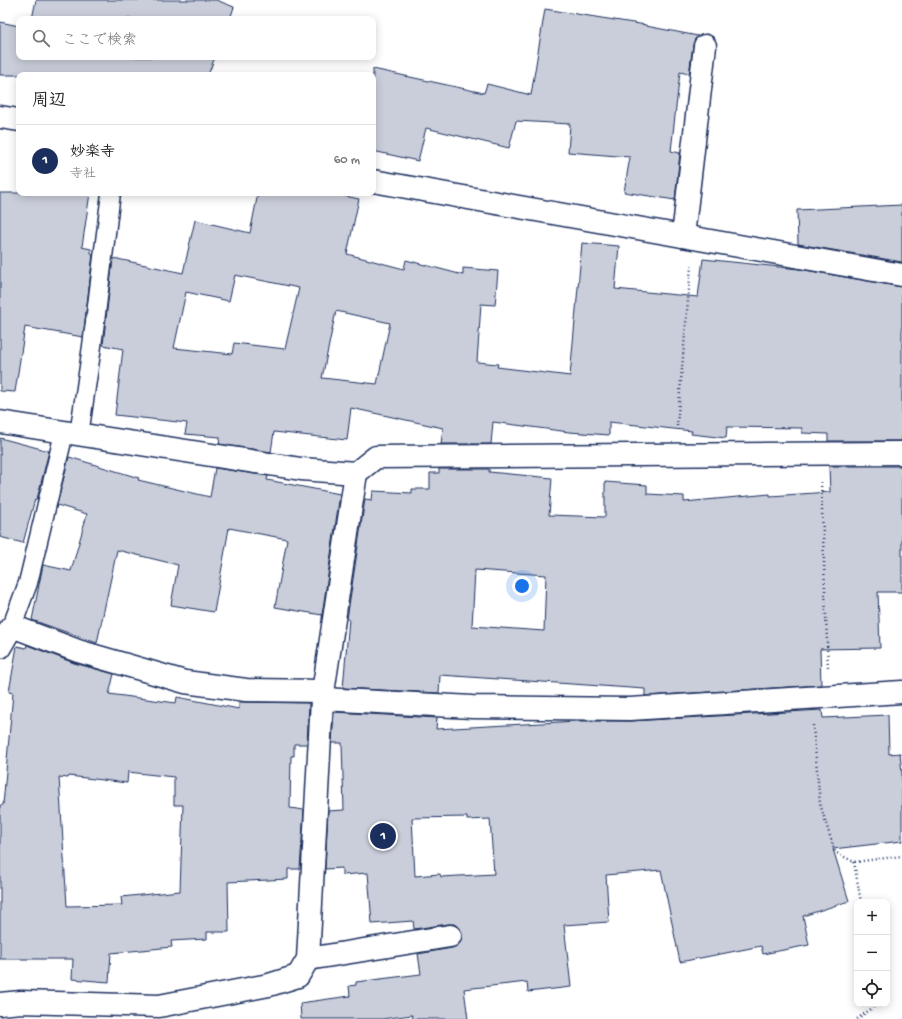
<!DOCTYPE html>
<html lang="ja">
<head>
<meta charset="utf-8">
<style>
  :root { --surface:#fff; --page:#f6f6f6; --text:#222; --muted:#767676; --line:#e0e0e0; --accent:#1b2f5e }
  body { margin:0; font-family:"Gochi Hand","Klee One",sans-serif; background:var(--page); color:var(--text) }
  .controls { position:absolute; right:12px; bottom:12px; display:grid; overflow:hidden; border-radius:8px; box-shadow:0 2px 10px #0003 }
  .controls button { width:36px; height:36px; display:grid; place-items:center; padding:0; border:0; border-bottom:1px solid var(--line); background:var(--surface); color:var(--text); font:20px sans-serif }
  .you { position:absolute; left:522px; top:586px; width:14px; height:14px; margin:-10px; border:3px solid #fff; border-radius:50%; background:#1a73e8; box-shadow:0 0 0 6px #1a73e833 }
  .badge { display:grid; place-items:center; width:26px; height:26px; border-radius:50%; background:var(--accent); color:#fff; font-size:13px; font-weight:700 }
  .pin { position:absolute; translate:-50% -50%; border:2px solid #fff; box-shadow:0 1px 4px #0006 }
  .list { margin:0; padding:0; list-style:none }
  h2 { display:flex; justify-content:space-between; align-items:center; height:52px; margin:0; padding:0 16px; font-size:17px }
  h2 small { font-size:13px; font-weight:400; color:var(--muted) }
  .list li { display:grid; grid-template-columns:26px 1fr auto; gap:12px; align-items:center; box-sizing:border-box; height:72px; padding:0 16px; border-top:1px solid var(--line) }
  .list b { display:block; font-size:15px; white-space:nowrap }
  .list p { margin:0; font-size:13px; white-space:nowrap; color:var(--muted) }
  .list em { font-size:13px; font-style:normal; color:var(--muted) }
  .icon { flex:none; width:22px; height:22px; fill:none; stroke:currentColor; stroke-width:2; stroke-linecap:round; stroke-linejoin:round }
  .map { position:relative; flex:none; width:902px; height:1019px; overflow:hidden }
  .search { position:absolute; background:var(--surface); box-shadow:0 2px 10px #0003; left:16px; top:16px; width:360px; height:44px; display:flex; align-items:center; gap:10px; box-sizing:border-box; padding:0 14px; border-radius:8px; color:var(--muted); font-size:15px }
  .panel { position:absolute; background:var(--surface); box-shadow:0 2px 10px #0003; left:16px; top:72px; width:360px; height:124px; border-radius:8px }
  .map>svg:first-child { display:block }
  .building { fill:#caceda; stroke:#1b2f5e; fill-rule:evenodd }
  .lines { fill:none; stroke-linecap:round; stroke-linejoin:round }
  .lane-casing { stroke:#1b2f5e; stroke-width:21 }
  .street-casing { stroke:#1b2f5e; stroke-width:25 }
  .secondary-casing { stroke:#1b2f5e; stroke-width:25 }
  .path { stroke:#1b2f5e; stroke-width:2.5; stroke-dasharray:1 3; stroke-linecap:butt }
  .lane { stroke:#fff; stroke-width:18 }
  .street { stroke:#fff; stroke-width:22 }
  .secondary { stroke:#fff; stroke-width:22 }
</style>
</head>
<body>
<div class="map">
<svg width="902" height="1019" viewBox="0 0 902 1019">
  <rect width="100%" height="100%" fill="#fff"/>
  <filter id="ink" filterUnits="userSpaceOnUse"><feTurbulence type="fractalNoise" baseFrequency=".025" numOctaves="2"/><feDisplacementMap in="SourceGraphic" scale="8" xChannelSelector="R" yChannelSelector="G"/><feConvolveMatrix kernelMatrix="1 2 1 2 8 2 1 2 1" color-interpolation-filters="sRGB"/></filter>
  <g filter="url(#ink)">
    <!-- building -->
    <g class="building">
      <polygon points="36,0 216,0 234,7 230,19 32,19"/>
      <polygon points="545,9 646,25 646,26 698,36 695,39 693,45 689,74 680,72 671,151 680,153 675,200 624,192 630,157 568,152 570,124 516,121 509,148 426,128 418,161 373,151 373,69 484,93 487,84 531,95"/>
      <polygon points="0,22 19,26 19,57 215,57 208,75 0,75"/>
      <polygon points="0,193 90,193 82,247 91,249 91,253 93,254 83,337 25,327 15,392 0,391"/>
      <path d="M 258,193 L 331,193 L 359,199 L 347,254 L 404,269 L 406,260 L 463,275 L 463,268 L 498,271 L 495,305 L 481,304 L 477,362 L 498,364 L 497,367 L 570,376 L 582,243 L 619,246 L 615,289 L 698,297 L 703,259 L 799,269 L 902,287 L 902,441 L 828,441 L 828,434 L 802,433 L 802,428 L 727,427 L 726,438 L 691,434 L 692,431 L 609,422 L 609,435 L 569,432 L 493,422 L 491,444 L 441,444 L 443,428 L 351,408 L 347,440 L 274,432 L 271,452 L 219,444 L 220,437 L 185,434 L 187,423 L 115,415 L 123,349 L 103,345 L 113,258 L 183,273 L 195,220 L 250,233 ZM 235,275 L 299,288 L 285,349 L 234,343 L 232,354 L 174,348 L 186,292 L 229,301 ZM 336,311 L 390,323 L 377,384 L 322,378 Z"/>
      <polygon points="902,205 902,262 798,244 797,210"/>
      <polygon points="0,438 49,451 37,499 35,499 23,543 0,537"/>
      <polygon points="69,457 139,478 138,480 210,497 215,468 268,476 267,480 340,494 322,615 275,607 287,539 229,528 214,612 171,605 178,565 117,550 97,643 32,620 43,565 71,571 87,514 57,505"/>
      <path d="M 829,466 L 902,466 L 902,592 L 878,592 L 880,648 L 820,649 L 821,685 L 645,696 L 645,689 L 440,675 L 439,693 L 343,688 L 349,619 L 347,619 L 365,499 L 372,500 L 373,491 L 412,493 L 412,489 L 430,489 L 430,473 L 439,473 L 439,469 L 489,469 L 489,472 L 552,478 L 549,515 L 605,517 L 605,482 L 647,485 L 647,494 L 684,496 L 684,502 L 770,494 L 770,496 L 830,492 ZM 475,570 L 546,575 L 544,631 L 472,626 Z"/>
      <path d="M 27,645 L 74,663 L 114,674 L 109,694 L 176,703 L 177,697 L 239,709 L 239,702 L 309,703 L 307,744 L 294,744 L 294,756 L 291,756 L 290,808 L 304,810 L 300,869 L 288,869 L 288,879 L 228,882 L 229,932 L 207,932 L 207,939 L 171,941 L 172,947 L 111,953 L 109,982 L 72,979 L 73,959 L 0,959 L 0,805 L 3,805 L 13,693 L 9,692 L 17,646 L 26,648 ZM 128,772 L 174,777 L 174,805 L 183,805 L 180,891 L 121,897 L 122,905 L 67,906 L 59,777 L 68,778 L 69,776 L 127,783 Z"/>
      <path d="M 822,710 L 823,718 L 888,715 L 889,754 L 900,753 L 902,774 L 902,841 L 833,849 L 849,901 L 803,916 L 809,945 L 763,954 L 761,946 L 680,962 L 661,870 L 606,875 L 609,922 L 564,925 L 571,987 L 528,992 L 527,982 L 464,989 L 468,1019 L 413,1019 L 412,1015 L 382,1019 L 301,1019 L 300,1003 L 350,996 L 349,986 L 356,985 L 356,982 L 421,974 L 418,954 L 452,948 L 458,945 L 462,940 L 462,934 L 460,928 L 454,924 L 448,924 L 414,929 L 413,921 L 372,924 L 368,873 L 342,875 L 342,868 L 325,869 L 328,811 L 344,810 L 342,743 L 332,743 L 334,712 L 437,718 L 436,729 L 577,721 L 631,721 ZM 467,817 L 467,820 L 490,819 L 494,874 L 441,877 L 440,874 L 415,876 L 412,818 Z"/>
    </g>
    <g class="lines">
      <!-- lane casing -->
      <g class="lane-casing">
        <g id="lane">
          <polyline points="79,435 92,346 111,193"/>
          <polyline points="12,626 28,583 64,433"/>
        </g>
      </g>
      <!-- street casing -->
      <g class="street-casing">
        <g id="street">
          <polyline points="683,236 705,46"/>
          <polyline points="0,422 301,469 356,473 376,457 902,453"/>
          <polyline points="0,647 12,626 78,651 185,682 246,690 323,691"/>
          <polyline points="322,699 472,707 630,709 902,692"/>
          <polyline points="308,959 450,936"/>
          <polyline points="0,1004 21,1002 159,1006 269,985 298,976 308,959 322,699 356,473"/>
        </g>
      </g>
      <!-- secondary casing -->
      <g class="secondary-casing">
        <g id="secondary">
          <polyline points="0,117 19,120"/>
          <polyline points="373,181 902,275"/>
        </g>
      </g>
      <!-- path -->
      <g class="path">
        <polyline points="677,426 691,266"/>
        <polyline points="821,482 828,669"/>
        <polyline points="813,725 820,804 835,852 854,862 902,856"/>
        <polyline points="854,862 861,902"/>
        <polyline points="857,1019 878,1004"/>
      </g>
      <!-- lane -->
      <use href="#lane" class="lane"/>
      <!-- street -->
      <use href="#street" class="street"/>
      <!-- secondary -->
      <use href="#secondary" class="secondary"/>
    </g>
  </g>
</svg>
<div class="controls">
<button>+</button>
<button>−</button>
<button><svg class="icon" aria-label="locate" viewBox="0 0 24 24"><circle cx="12" cy="12" r="6"/><path d="M12 2v4M12 18v4M2 12h4M18 12h4"/></svg></button>
</div>
<div class="you"></div>
<div class="pin badge" style="left:383px;top:836px">1</div>
<div class="search"><svg class="icon" aria-label="search" viewBox="0 0 24 24"><circle cx="10" cy="10" r="6"/><path d="M15 15l6 6"/></svg>ここで検索</div>
<section class="panel">
<h2>周辺<small></small></h2>
<ul class="list">
<li><span class="badge">1</span><div><b>妙楽寺</b><p>寺社</p></div><em>60 m</em></li>
</ul>
</section>
</div>
</body>
</html>
